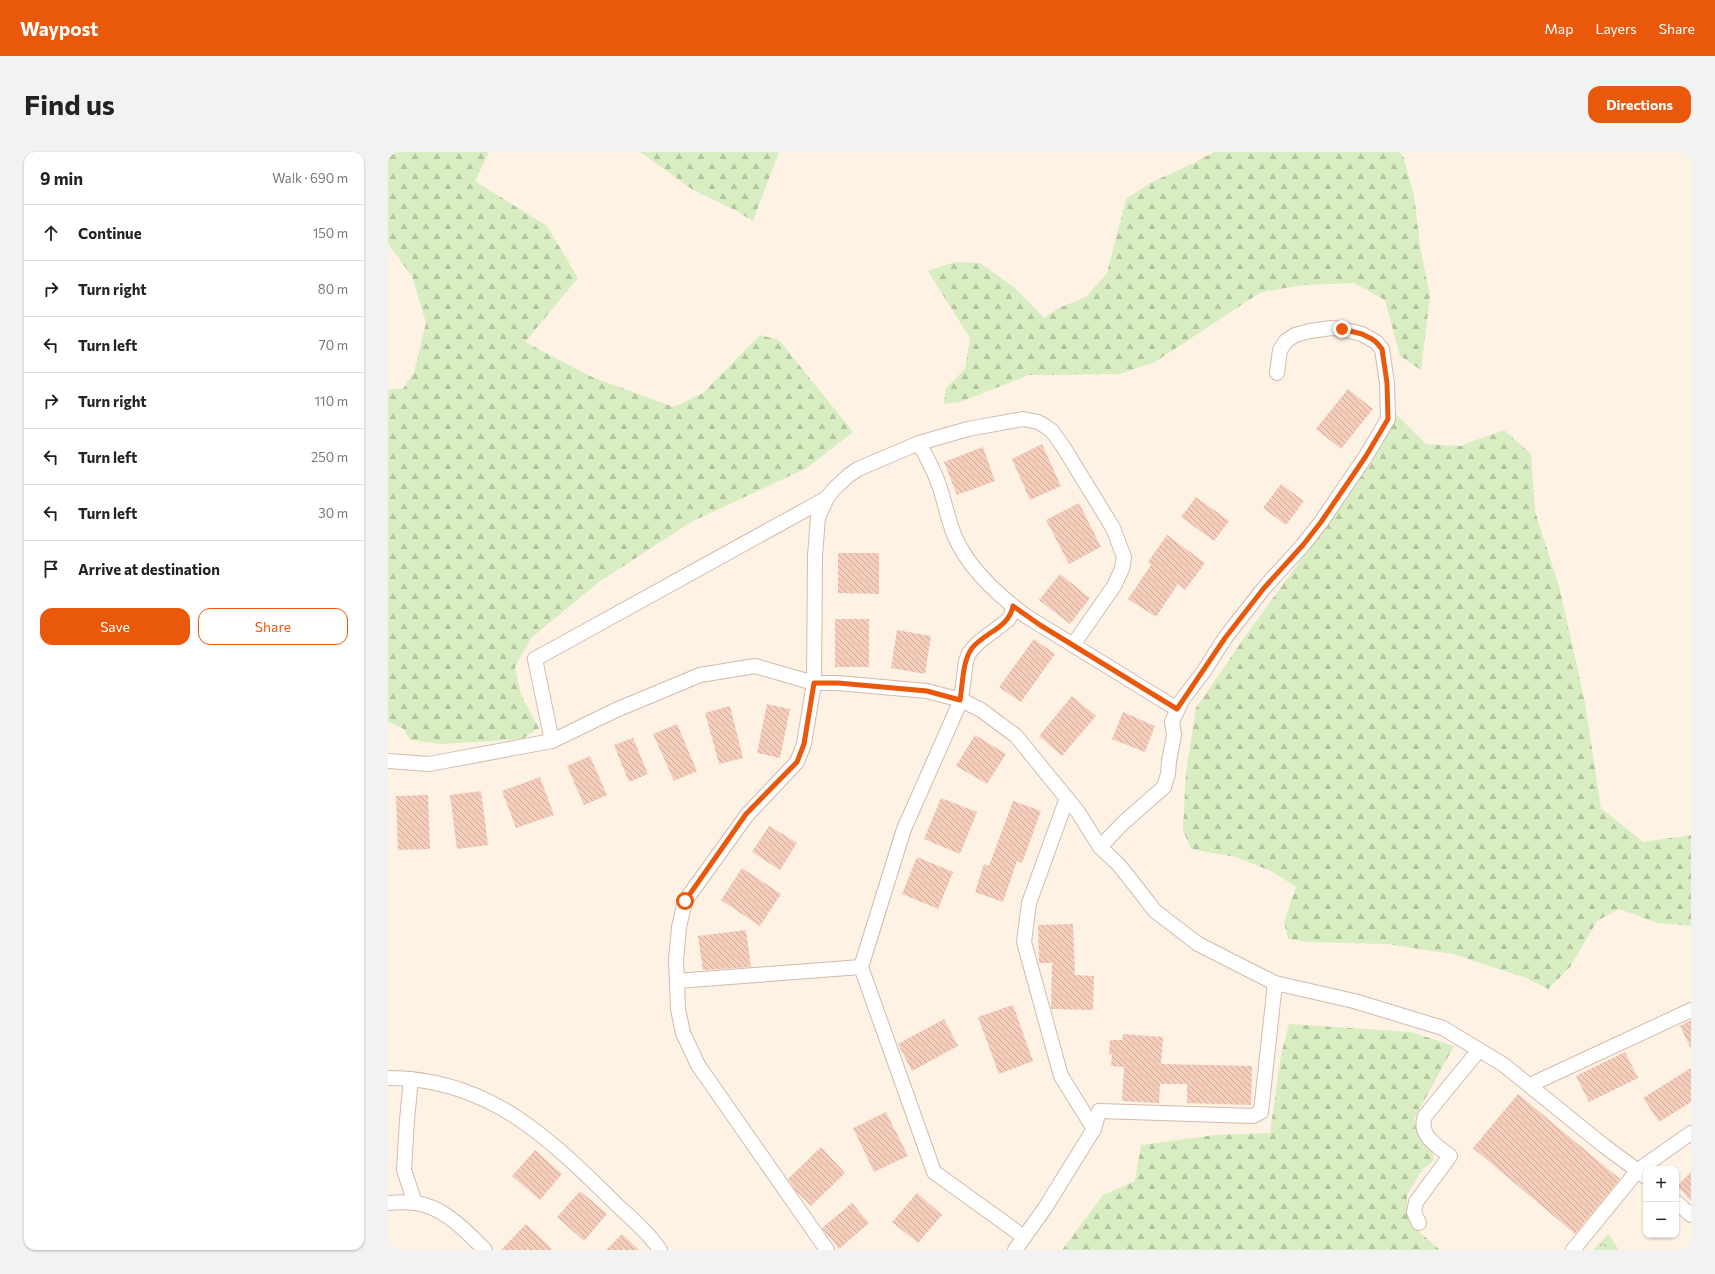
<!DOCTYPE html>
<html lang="en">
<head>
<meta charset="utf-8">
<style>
  :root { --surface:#fff; --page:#f2f2f2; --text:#222; --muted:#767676; --line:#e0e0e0; --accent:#ea580c }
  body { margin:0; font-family:Commissioner,sans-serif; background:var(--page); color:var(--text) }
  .controls { position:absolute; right:12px; bottom:12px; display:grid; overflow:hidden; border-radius:8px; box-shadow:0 1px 3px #0004 }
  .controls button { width:36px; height:36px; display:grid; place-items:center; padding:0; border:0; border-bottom:1px solid var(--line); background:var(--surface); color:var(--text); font:20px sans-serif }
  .stop { position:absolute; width:12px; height:12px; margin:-9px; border:3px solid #ea580c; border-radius:50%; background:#fff }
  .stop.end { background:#ea580c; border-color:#fff; box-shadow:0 1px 4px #0008 }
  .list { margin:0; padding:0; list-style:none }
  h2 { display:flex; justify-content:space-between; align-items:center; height:52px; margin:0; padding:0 16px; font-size:17px }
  h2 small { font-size:13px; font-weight:400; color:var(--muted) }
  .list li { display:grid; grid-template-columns:26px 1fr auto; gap:12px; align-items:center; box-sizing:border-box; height:56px; padding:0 16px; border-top:1px solid var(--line) }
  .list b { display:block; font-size:15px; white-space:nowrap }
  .list em { font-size:13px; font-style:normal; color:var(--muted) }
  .actions { display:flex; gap:8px; padding:12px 16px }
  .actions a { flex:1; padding:9px 0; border:1px solid var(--accent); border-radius:12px; text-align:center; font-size:14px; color:var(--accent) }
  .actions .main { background:var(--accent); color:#fff }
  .icon { flex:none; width:22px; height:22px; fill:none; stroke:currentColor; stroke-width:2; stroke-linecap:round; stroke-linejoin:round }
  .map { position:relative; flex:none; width:1303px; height:1098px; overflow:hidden; border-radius:12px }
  header { display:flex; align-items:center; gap:24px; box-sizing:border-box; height:56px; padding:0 20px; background:var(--accent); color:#fff }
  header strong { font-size:19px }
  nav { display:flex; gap:22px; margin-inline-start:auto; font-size:14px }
  .intro { display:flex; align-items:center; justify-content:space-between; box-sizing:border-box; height:96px; padding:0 24px }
  h1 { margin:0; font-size:28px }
  .button { padding:10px 18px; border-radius:12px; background:var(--accent); color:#fff; font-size:14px; font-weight:700 }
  main { display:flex; gap:24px; padding:0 24px }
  aside { flex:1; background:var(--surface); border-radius:12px; box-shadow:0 1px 3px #0004 }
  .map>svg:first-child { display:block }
  .forest { fill:url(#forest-firs) }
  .park { fill:url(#park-crowns) }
  .building { fill:url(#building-back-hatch) }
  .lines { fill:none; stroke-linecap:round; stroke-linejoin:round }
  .minor-casing { stroke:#d3baad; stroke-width:16 }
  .minor { stroke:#fff; stroke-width:14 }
  .route { stroke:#ea580c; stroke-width:5 }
</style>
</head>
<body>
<header>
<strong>Waypost</strong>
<nav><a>Map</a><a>Layers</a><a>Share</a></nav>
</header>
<div class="intro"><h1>Find us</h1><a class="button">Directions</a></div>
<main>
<aside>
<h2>9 min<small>Walk · 690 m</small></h2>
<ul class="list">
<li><svg class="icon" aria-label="ahead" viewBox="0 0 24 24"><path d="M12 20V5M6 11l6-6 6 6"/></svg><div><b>Continue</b></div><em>150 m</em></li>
<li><svg class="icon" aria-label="right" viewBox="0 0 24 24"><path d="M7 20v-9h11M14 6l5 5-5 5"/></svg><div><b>Turn right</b></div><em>80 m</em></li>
<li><svg class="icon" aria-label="left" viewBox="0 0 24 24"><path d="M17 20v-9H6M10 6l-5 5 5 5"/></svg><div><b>Turn left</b></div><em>70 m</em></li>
<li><svg class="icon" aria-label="right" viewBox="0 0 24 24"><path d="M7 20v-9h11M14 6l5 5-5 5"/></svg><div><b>Turn right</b></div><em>110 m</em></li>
<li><svg class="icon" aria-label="left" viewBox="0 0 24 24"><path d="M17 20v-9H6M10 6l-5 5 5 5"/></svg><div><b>Turn left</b></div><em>250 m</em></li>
<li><svg class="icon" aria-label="left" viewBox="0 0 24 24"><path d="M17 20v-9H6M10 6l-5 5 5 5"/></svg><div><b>Turn left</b></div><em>30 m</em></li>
<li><svg class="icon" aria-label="arrive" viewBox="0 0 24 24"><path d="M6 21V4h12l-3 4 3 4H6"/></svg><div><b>Arrive at destination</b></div></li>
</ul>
<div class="actions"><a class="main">Save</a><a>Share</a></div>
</aside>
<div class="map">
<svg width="1303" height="1098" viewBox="0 0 1303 1098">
  <defs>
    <pattern id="forest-firs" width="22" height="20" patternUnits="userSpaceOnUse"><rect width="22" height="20" fill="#d8edc2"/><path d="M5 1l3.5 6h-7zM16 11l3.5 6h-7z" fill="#b4c3a0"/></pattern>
    <pattern id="park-crowns" width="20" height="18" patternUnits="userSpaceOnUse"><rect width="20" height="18" fill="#d8edc2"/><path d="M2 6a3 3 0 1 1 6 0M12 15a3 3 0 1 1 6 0" fill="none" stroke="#b4c3a0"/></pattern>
    <pattern id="building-back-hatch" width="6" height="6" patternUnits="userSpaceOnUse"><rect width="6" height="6" fill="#f5cdbb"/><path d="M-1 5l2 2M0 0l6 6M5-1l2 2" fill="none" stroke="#cba99a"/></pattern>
  </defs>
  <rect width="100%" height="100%" fill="#fef2e5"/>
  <!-- forest -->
  <g class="forest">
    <polygon points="0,0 101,0 87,29 159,74 190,126 137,190 206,226 286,255 315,241 372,183 391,188 465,280 419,316 303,370 211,430 143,486 127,515 133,543 151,576 134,587 53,592 22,588 16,577 0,570 0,237 15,237 26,220 38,171 24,124 0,92"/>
    <polygon points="252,0 391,0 365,69 347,58 305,38"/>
    <polygon points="826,0 1011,0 1015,4 1026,43 1033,100 1042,144 1033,218 1012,204 997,148 966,131 916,133 873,140 767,210 732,222 641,223 572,250 556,252 558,236 577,217 582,186 540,119 567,110 592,111 627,136 656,166 671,156 698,145 719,121 738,47 762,31 808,10"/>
    <polygon points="1008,262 1038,292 1072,294 1116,278 1143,302 1147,359 1172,438 1197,551 1213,656 1255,690 1303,683 1303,774 1270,771 1231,757 1209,769 1182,815 1160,837 1138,826 1065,802 999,792 920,790 900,787 896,770 908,735 883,719 848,705 803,697 795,678 798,620 808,556 856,486 966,335"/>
    <polygon points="901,872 1023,880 1066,894 1026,967 1029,981 1043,994 1046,1008 1034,1018 1019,1043 1019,1062 1030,1079 1052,1098 674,1098 715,1043 747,1029 753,993 827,983 882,981 893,903"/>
  </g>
  <!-- park -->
  <polygon class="park" points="1220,1082 1231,1098 1205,1098"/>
  <!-- building -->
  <g class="building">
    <polygon points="960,237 985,257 953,297 928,277"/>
    <polygon points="654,292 673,334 642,348 624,307"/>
    <polygon points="595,295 607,329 569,343 556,310"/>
    <polygon points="893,332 916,349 898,373 875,356"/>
    <polygon points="808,345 841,369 826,389 793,365"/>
    <polygon points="691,351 713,395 681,412 658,368"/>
    <polygon points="779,383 817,411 797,438 790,432 768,465 740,447 763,413 760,410"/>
    <polygon points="450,401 491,401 491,442 450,441"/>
    <polygon points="672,422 702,446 682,472 651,448"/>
    <rect x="447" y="467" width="34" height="48"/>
    <polygon points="509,478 543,484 537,522 503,516"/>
    <polygon points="646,487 667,502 633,550 611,535"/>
    <polygon points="684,544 708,564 674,604 651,584"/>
    <polygon points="379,552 402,557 392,606 369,601"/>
    <polygon points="342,554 355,606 331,612 317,561"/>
    <polygon points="735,560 767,574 757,600 724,587"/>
    <polygon points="289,572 309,619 286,629 265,582"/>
    <polygon points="587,583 618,602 599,632 568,614"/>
    <polygon points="245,586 260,622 241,630 226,593"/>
    <polygon points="202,604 219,643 196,653 179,614"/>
    <polygon points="152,625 166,663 128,676 114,639"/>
    <polygon points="93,639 100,693 69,697 62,643"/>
    <polygon points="40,643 42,697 10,698 8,644"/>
    <polygon points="553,646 589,660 572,702 536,687"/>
    <polygon points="625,649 653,659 634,711 629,709 615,750 587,740 596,712 601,714"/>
    <polygon points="381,674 409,691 392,718 364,700"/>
    <polygon points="529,705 565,720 550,757 514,742"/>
    <polygon points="354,716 393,742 372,774 333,748"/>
    <polygon points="685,772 687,823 706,824 705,858 663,857 664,811 651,811 650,773"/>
    <polygon points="358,778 363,815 315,818 310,784"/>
    <polygon points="625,853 645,909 611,922 590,865"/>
    <polygon points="556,867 570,894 524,919 510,892"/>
    <polygon points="1303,868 1303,897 1292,874"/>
    <polygon points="735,882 775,885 773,912 864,914 863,953 799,951 799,932 772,932 771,951 734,949 736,915 723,914 724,902 721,902 722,888 734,888"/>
    <polygon points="1237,900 1250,926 1201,950 1188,924"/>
    <polygon points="1303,916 1303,950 1271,970 1255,946"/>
    <polygon points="1130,942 1232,1027 1187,1082 1085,996"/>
    <polygon points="498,960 520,1004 486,1020 465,976"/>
    <polygon points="433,995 457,1021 423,1054 408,1039 400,1027"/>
    <polygon points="147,998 174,1022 152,1048 124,1024"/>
    <polygon points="1303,1020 1303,1049 1289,1034"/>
    <polygon points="192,1039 219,1062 196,1089 169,1065"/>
    <polygon points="529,1041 554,1063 530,1091 504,1070"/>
    <polygon points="464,1051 481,1071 451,1097 434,1076"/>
    <polygon points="138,1072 165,1098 113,1098"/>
    <polygon points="234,1082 251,1098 218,1098"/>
  </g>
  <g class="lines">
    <!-- minor casing -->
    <g class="minor-casing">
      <g id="minor">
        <path d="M 531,291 C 538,304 546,318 551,333 C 557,350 560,369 567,385 C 581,417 611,444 638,464 L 789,557"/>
        <polyline points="625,455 623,463 620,468 591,490 581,501 578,509 573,548 516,677 473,815 546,1020 636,1085"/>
        <polyline points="164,589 147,507 439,346"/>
        <polyline points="0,609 41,612 164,589 228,558 312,523 367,514 426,531 450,531 539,539 573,548 593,558 628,584 690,660 712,695 731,713 767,759 810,792 887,831 966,849 1055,876 1116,913 1215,993 1258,1025"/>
        <polyline points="679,646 641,751 636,790 673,924 706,977"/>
        <polyline points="712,695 735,671 776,635 780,622 781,609 786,583 784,570 794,548 816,519 837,486 876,436 915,393 933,370 978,304 1000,267 999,231 994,197 988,190 974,182 954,177 943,176 922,179 907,183 898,189 892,198 889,221"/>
        <polyline points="289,829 473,815"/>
        <path d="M 0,926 C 101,926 161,986 228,1052 C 244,1067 260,1080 272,1098"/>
        <polyline points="23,927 19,968 16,1018 27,1051"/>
        <polyline points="1142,933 1303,858"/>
        <polyline points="1288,1050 1303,1063"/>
        <path d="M 0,1051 C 9,1050 19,1050 28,1051 C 56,1055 78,1079 97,1098"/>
        <path d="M 1031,1071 L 1026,1060 L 1028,1050 L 1062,1004 C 1048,993 1030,983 1037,964 L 1091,898"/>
        <polyline points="439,1098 310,913 295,881 290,857 288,807 291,775 297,749 359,663 409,610 416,592 426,531 427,404 430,365 439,346 445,338 461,323 470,317 531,291 580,277 635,267 650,270 657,274 664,279 676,296 725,376 736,405 734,417 726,434 685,493"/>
        <polyline points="627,1098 657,1056 706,977 711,959 865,964 873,960 887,831"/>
        <polyline points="1185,1098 1250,1018 1303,981"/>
      </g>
    </g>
    <!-- minor -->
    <use href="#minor" class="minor"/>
  </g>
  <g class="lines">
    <!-- route -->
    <path class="route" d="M 297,749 L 358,662 L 409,610 L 416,592 L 426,531 L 450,531 L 539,539 L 572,548 C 575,532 574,510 584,496 C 597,480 621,476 625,454 L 652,473 L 789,557 L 837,486 L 876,436 L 915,393 L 933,370 L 978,304 L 1000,267 L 999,231 L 994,197 L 988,190 L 984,187 L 974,182 L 954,177"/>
  </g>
</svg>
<div class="controls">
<button>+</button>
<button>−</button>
</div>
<div class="stop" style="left:297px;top:749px"></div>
<div class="stop end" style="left:954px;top:177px"></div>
</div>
</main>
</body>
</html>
